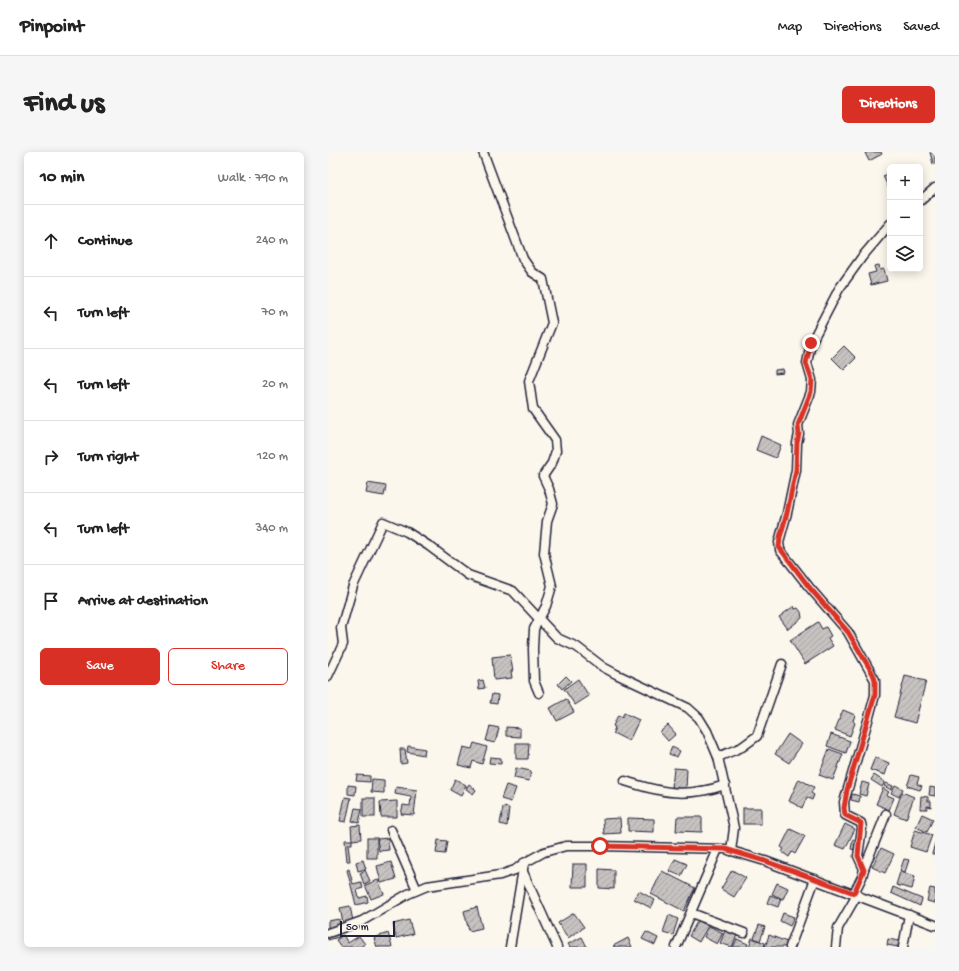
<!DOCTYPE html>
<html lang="en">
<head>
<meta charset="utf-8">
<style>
  :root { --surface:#fff; --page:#f6f6f6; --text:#222; --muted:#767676; --line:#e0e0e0; --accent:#d93025 }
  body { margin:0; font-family:"Gochi Hand",sans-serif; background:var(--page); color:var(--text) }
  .controls { position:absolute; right:12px; top:12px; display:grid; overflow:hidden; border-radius:6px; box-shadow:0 2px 10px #0003 }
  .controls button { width:36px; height:36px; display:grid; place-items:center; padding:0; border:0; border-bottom:1px solid var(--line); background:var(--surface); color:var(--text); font:20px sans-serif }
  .scale { position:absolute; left:12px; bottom:10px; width:55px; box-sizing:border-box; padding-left:4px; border:2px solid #22223b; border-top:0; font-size:11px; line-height:14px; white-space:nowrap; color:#22223b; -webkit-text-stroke:3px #fbf7ec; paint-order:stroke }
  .stop { position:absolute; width:12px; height:12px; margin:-9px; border:3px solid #d93025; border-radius:50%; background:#fff }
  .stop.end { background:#d93025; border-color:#fff; box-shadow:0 1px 4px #0008 }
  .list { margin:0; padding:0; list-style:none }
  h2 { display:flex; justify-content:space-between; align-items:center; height:52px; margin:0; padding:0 16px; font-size:17px }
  h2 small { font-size:13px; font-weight:400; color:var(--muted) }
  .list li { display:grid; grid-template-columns:26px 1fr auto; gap:12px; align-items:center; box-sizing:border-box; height:72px; padding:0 16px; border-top:1px solid var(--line) }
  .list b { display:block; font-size:15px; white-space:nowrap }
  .list em { font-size:13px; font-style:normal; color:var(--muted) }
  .actions { display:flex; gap:8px; padding:12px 16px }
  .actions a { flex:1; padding:9px 0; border:1px solid var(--accent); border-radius:6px; text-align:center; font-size:14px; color:var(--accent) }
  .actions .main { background:var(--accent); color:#fff }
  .icon { flex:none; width:22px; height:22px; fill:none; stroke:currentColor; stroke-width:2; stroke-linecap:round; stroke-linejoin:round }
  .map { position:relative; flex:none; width:607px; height:795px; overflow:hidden; border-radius:6px }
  header { display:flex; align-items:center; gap:24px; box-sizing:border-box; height:56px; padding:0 20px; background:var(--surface); border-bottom:1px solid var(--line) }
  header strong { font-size:19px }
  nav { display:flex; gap:22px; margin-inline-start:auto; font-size:14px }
  .intro { display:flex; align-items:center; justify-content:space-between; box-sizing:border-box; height:96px; padding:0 24px }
  h1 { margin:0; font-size:28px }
  .button { padding:10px 18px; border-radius:6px; background:var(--accent); color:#fff; font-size:14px; font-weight:700 }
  main { display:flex; gap:24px; padding:0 24px }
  aside { flex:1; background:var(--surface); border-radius:6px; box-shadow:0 2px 10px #0003 }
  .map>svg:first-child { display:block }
  .building { fill:url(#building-hatch); stroke:#22223b }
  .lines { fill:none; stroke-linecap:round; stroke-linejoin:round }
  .minor-casing { stroke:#22223b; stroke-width:11 }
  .minor { stroke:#fbf7ec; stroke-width:8 }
  .route { stroke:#d93025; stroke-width:5 }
</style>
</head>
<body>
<header>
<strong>Pinpoint</strong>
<nav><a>Map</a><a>Directions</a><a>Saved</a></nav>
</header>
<div class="intro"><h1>Find us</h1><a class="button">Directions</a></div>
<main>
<aside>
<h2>10 min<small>Walk · 790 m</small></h2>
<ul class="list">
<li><svg class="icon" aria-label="ahead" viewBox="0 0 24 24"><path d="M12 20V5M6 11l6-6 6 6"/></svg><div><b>Continue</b></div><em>240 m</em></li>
<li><svg class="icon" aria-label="left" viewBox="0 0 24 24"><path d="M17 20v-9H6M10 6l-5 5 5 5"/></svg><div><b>Turn left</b></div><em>70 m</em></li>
<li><svg class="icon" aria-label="left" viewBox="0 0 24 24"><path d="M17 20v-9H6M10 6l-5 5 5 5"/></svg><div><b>Turn left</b></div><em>20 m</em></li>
<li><svg class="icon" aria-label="right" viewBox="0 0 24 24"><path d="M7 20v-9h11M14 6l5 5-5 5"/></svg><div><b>Turn right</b></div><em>120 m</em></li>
<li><svg class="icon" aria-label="left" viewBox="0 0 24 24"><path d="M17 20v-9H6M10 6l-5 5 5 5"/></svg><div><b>Turn left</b></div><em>340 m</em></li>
<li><svg class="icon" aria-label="arrive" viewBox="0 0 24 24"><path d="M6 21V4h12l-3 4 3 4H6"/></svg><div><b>Arrive at destination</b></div></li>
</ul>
<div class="actions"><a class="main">Save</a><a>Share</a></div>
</aside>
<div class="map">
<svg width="607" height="795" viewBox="0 0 607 795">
  <defs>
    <pattern id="building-hatch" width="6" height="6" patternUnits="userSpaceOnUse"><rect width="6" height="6" fill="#c6c2c0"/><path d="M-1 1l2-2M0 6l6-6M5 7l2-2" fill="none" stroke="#aaa6a6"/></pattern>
  </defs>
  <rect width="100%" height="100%" fill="#fbf7ec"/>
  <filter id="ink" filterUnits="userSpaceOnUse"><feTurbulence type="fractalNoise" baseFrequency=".025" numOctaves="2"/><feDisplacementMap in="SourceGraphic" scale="8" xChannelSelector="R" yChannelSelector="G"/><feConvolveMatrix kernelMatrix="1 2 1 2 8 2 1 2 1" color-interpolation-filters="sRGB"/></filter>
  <g filter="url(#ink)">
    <!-- building -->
    <g class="building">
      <polygon points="539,0 553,0 554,2 541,9 537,1"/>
      <polygon points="602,0 607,0 607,12 605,12"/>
      <polygon points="562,21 562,39 555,24"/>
      <polygon points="551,113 552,118 556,117 559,129 543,133 540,122 548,120 546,114"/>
      <polygon points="516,194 528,206 516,218 504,206"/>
      <polygon points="455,217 456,221 447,222 447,218"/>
      <polygon points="433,284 453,293 448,306 428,298"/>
      <polygon points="40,331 58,334 56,344 38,341"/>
      <polygon points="466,454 467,457 470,456 473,460 474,466 460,477 451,465"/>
      <polygon points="490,470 494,477 498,475 503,484 500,486 505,494 477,512 462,488"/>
      <polygon points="182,503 185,519 183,519 184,526 166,528 164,505"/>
      <polygon points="238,524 243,529 234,537 230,532"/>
      <polygon points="577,524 598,529 587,571 566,565"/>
      <polygon points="250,527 261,544 247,553 236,537"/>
      <polygon points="155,528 157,536 151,537 150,529"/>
      <polygon points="164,542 170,543 169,552 162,551"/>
      <polygon points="238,547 246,560 229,569 222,556"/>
      <polygon points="515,558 527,563 525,569 527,571 522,584 507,578"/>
      <polygon points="296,561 311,568 301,589 285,581 287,575 285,574 290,563 294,565"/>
      <polygon points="340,573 348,582 340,589 332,580"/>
      <polygon points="162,574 171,576 167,591 158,589"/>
      <polygon points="178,575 192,576 192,585 178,584"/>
      <polygon points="460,582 474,592 461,611 447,602"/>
      <polygon points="503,582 522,589 518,601 499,594"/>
      <polygon points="146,591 159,595 154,612 145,609 143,616 130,613 135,595 144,597"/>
      <polygon points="188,591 201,591 200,607 188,607"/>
      <polygon points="80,594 97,597 96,603 79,600"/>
      <polygon points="344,595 352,599 349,605 341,602"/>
      <polygon points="72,597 77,597 79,611 73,612"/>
      <polygon points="501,597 515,602 505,628 491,623"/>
      <polygon points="162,605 173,606 173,612 161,611"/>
      <polygon points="547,605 561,611 557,623 542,618"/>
      <polygon points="188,616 203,619 201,629 186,626"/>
      <polygon points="346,616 359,617 358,637 344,635"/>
      <polygon points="29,623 42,624 42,630 28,629"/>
      <polygon points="546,623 557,630 554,635 543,628"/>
      <polygon points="583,623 591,625 589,632 594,634 592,638 579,634"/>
      <polygon points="44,627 56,628 56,641 43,640"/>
      <polygon points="127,627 138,633 133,644 122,638"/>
      <polygon points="471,627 486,635 483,641 486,643 484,648 479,645 474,656 461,649"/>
      <polygon points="534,630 541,632 538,644 531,642"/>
      <polygon points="558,631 565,634 563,638 556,634"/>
      <polygon points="141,632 148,638 145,642 138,637"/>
      <polygon points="20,633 28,634 27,643 20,642"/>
      <polygon points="178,633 188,636 183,650 173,647"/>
      <polygon points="567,633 575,637 571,645 563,641"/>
      <polygon points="68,635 89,638 86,663 73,662 75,653 82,654 83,645 67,642"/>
      <polygon points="602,635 607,636 607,644 601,643"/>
      <polygon points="555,636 561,640 559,643 566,646 561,658 548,652"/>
      <polygon points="574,640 586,645 578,667 566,662"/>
      <polygon points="524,642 532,644 531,650 523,648"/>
      <polygon points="593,644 600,645 600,649 603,649 603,655 599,654 599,657 592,657"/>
      <polygon points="17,645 23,646 18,670 12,669"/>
      <rect x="35" y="646" width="12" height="19"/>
      <polygon points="69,649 69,665 53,665 52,650"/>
      <polygon points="175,655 181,656 179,674 172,672"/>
      <polygon points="27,656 34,657 31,671 24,669"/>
      <rect x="415" y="656" width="18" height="16"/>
      <polygon points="594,662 605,667 599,680 588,675"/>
      <polygon points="349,665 374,665 374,680 348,679"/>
      <polygon points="292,666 293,681 276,682 275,667"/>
      <polygon points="300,666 326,667 326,680 300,679"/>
      <polygon points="517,672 527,677 517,697 507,693"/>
      <polygon points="32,673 33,687 24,688 23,674"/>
      <polygon points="462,677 477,684 467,702 464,700 461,705 454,700 456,697 453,695"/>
      <polygon points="587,678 604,683 598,700 582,695"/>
      <rect x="39" y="686" width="10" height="20"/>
      <polygon points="60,686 61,698 51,699 49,687"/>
      <polygon points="525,687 529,688 528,698 523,697"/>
      <polygon points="17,688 24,688 24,692 20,692 22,709 19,709"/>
      <polygon points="110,688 119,689 117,702 108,701"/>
      <polygon points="607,691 607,703 604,702"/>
      <polygon points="553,696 566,702 557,721 544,715"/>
      <polygon points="347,707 359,712 353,724 341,719"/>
      <polygon points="576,707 581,708 577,720 572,719"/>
      <polygon points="35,708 38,717 30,719 28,710"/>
      <polygon points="63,710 68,727 53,731 49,714"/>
      <polygon points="245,712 259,712 259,735 244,735"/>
      <polygon points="21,717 25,732 33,730 35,736 29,738 31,746 39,744 40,750 28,753 19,718"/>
      <polygon points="271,717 286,718 286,737 271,736"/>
      <polygon points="37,718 42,729 36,732 32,721"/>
      <polygon points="404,718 418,726 406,745 393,737"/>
      <polygon points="334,719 367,736 356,759 323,742"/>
      <polygon points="572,720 587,724 584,737 568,733"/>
      <polygon points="50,728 56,742 43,747 37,733"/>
      <polygon points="449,731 460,736 455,747 444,742"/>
      <polygon points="565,735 594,747 592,754 563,741"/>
      <polygon points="602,736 607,737 607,751 599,749"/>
      <polygon points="311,739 327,748 323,756 306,747"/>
      <polygon points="442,743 453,747 450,755 439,751"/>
      <polygon points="22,754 25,769 15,771 12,756"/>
      <polygon points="149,755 154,776 141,779 136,759"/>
      <polygon points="246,761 256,775 240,786 230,771"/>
      <polygon points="455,761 466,765 462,774 452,769"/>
      <polygon points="341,763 350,767 345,783 335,780"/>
      <polygon points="11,767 12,774 0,777 0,769"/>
      <polygon points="81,768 85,782 68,786 65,772"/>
      <polygon points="370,768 380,774 371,790 361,784"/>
      <polygon points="431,773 437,775 432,789 426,786"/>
      <polygon points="381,774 395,781 389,792 376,785"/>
      <polygon points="397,779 409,783 404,795 392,791"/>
      <polygon points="318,780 330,786 327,793 314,787"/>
      <polygon points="10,781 11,785 0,788 0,783"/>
      <polygon points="60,781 64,795 49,795 46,786"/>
      <polygon points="15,783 20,791 31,784 37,792 32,795 13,795 8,788"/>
      <polygon points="441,783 459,790 457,795 437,795"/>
      <polygon points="254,785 259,795 242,795 240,792"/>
      <polygon points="300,786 304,795 286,795 285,794"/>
      <polygon points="424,786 437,791 436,795 421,795"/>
      <polygon points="409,787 420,792 419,795 405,795"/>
      <polygon points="560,787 571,789 570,795 559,793"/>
    </g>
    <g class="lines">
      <!-- minor casing -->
      <g class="minor-casing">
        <g id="minor">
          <polyline points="155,0 195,107 204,120 215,127 224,171 201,229 205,257 227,288 228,299 224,311 215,324 221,337 225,352 219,369 216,401 224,434 218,454 206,477 205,497 206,529 211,541"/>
          <polyline points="592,49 607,36"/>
          <polyline points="0,524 15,492 13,476 25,434 55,370 79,380 101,394 140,423 185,439 229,486 249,495 275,515 288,522 360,556 371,566 379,579 390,605 406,676 403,699"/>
          <polyline points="390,605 414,595 429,584 454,512"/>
          <path d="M 297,629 C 334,641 359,646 397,633"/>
          <polyline points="63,678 89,738"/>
          <polyline points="536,717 558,662"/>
          <polyline points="195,720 229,795"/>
          <polyline points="526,741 534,725 536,717 530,704 534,676 533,671 517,663 516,650 541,565 547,543 547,528 520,480 481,435 452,398 451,390 459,361 468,318 469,291 471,282 470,273 483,240 484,228 479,211 483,191 511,137 534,105 562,72"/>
          <polyline points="363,761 416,781"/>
          <polyline points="0,781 34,769 80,742 99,734 172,723 187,718 196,711 216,700 238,694 272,694 397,697 437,709 607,773"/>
          <polyline points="182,795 196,711"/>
          <polyline points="348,795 390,697"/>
          <polyline points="462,795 487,727"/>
          <polyline points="508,795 510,776 529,743"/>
          <polyline points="575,795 581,763"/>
        </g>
      </g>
      <!-- minor -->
      <use href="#minor" class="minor"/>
    </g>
  </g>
  <g class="lines" filter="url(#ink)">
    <!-- route -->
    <polyline class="route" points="272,694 397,697 437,709 526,741 536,718 530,704 533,671 517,663 516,656 519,638 547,543 547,528 545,522 520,480 481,435 451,395 452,385 459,361 468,318 469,291 471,282 470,273 483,240 484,228 478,211 483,191"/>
  </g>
</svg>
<div class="controls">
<button>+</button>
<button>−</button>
<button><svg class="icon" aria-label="layers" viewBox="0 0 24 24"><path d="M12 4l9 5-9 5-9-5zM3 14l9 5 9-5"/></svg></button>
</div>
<div class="scale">50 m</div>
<div class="stop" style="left:272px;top:694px"></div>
<div class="stop end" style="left:483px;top:191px"></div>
</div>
</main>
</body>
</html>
